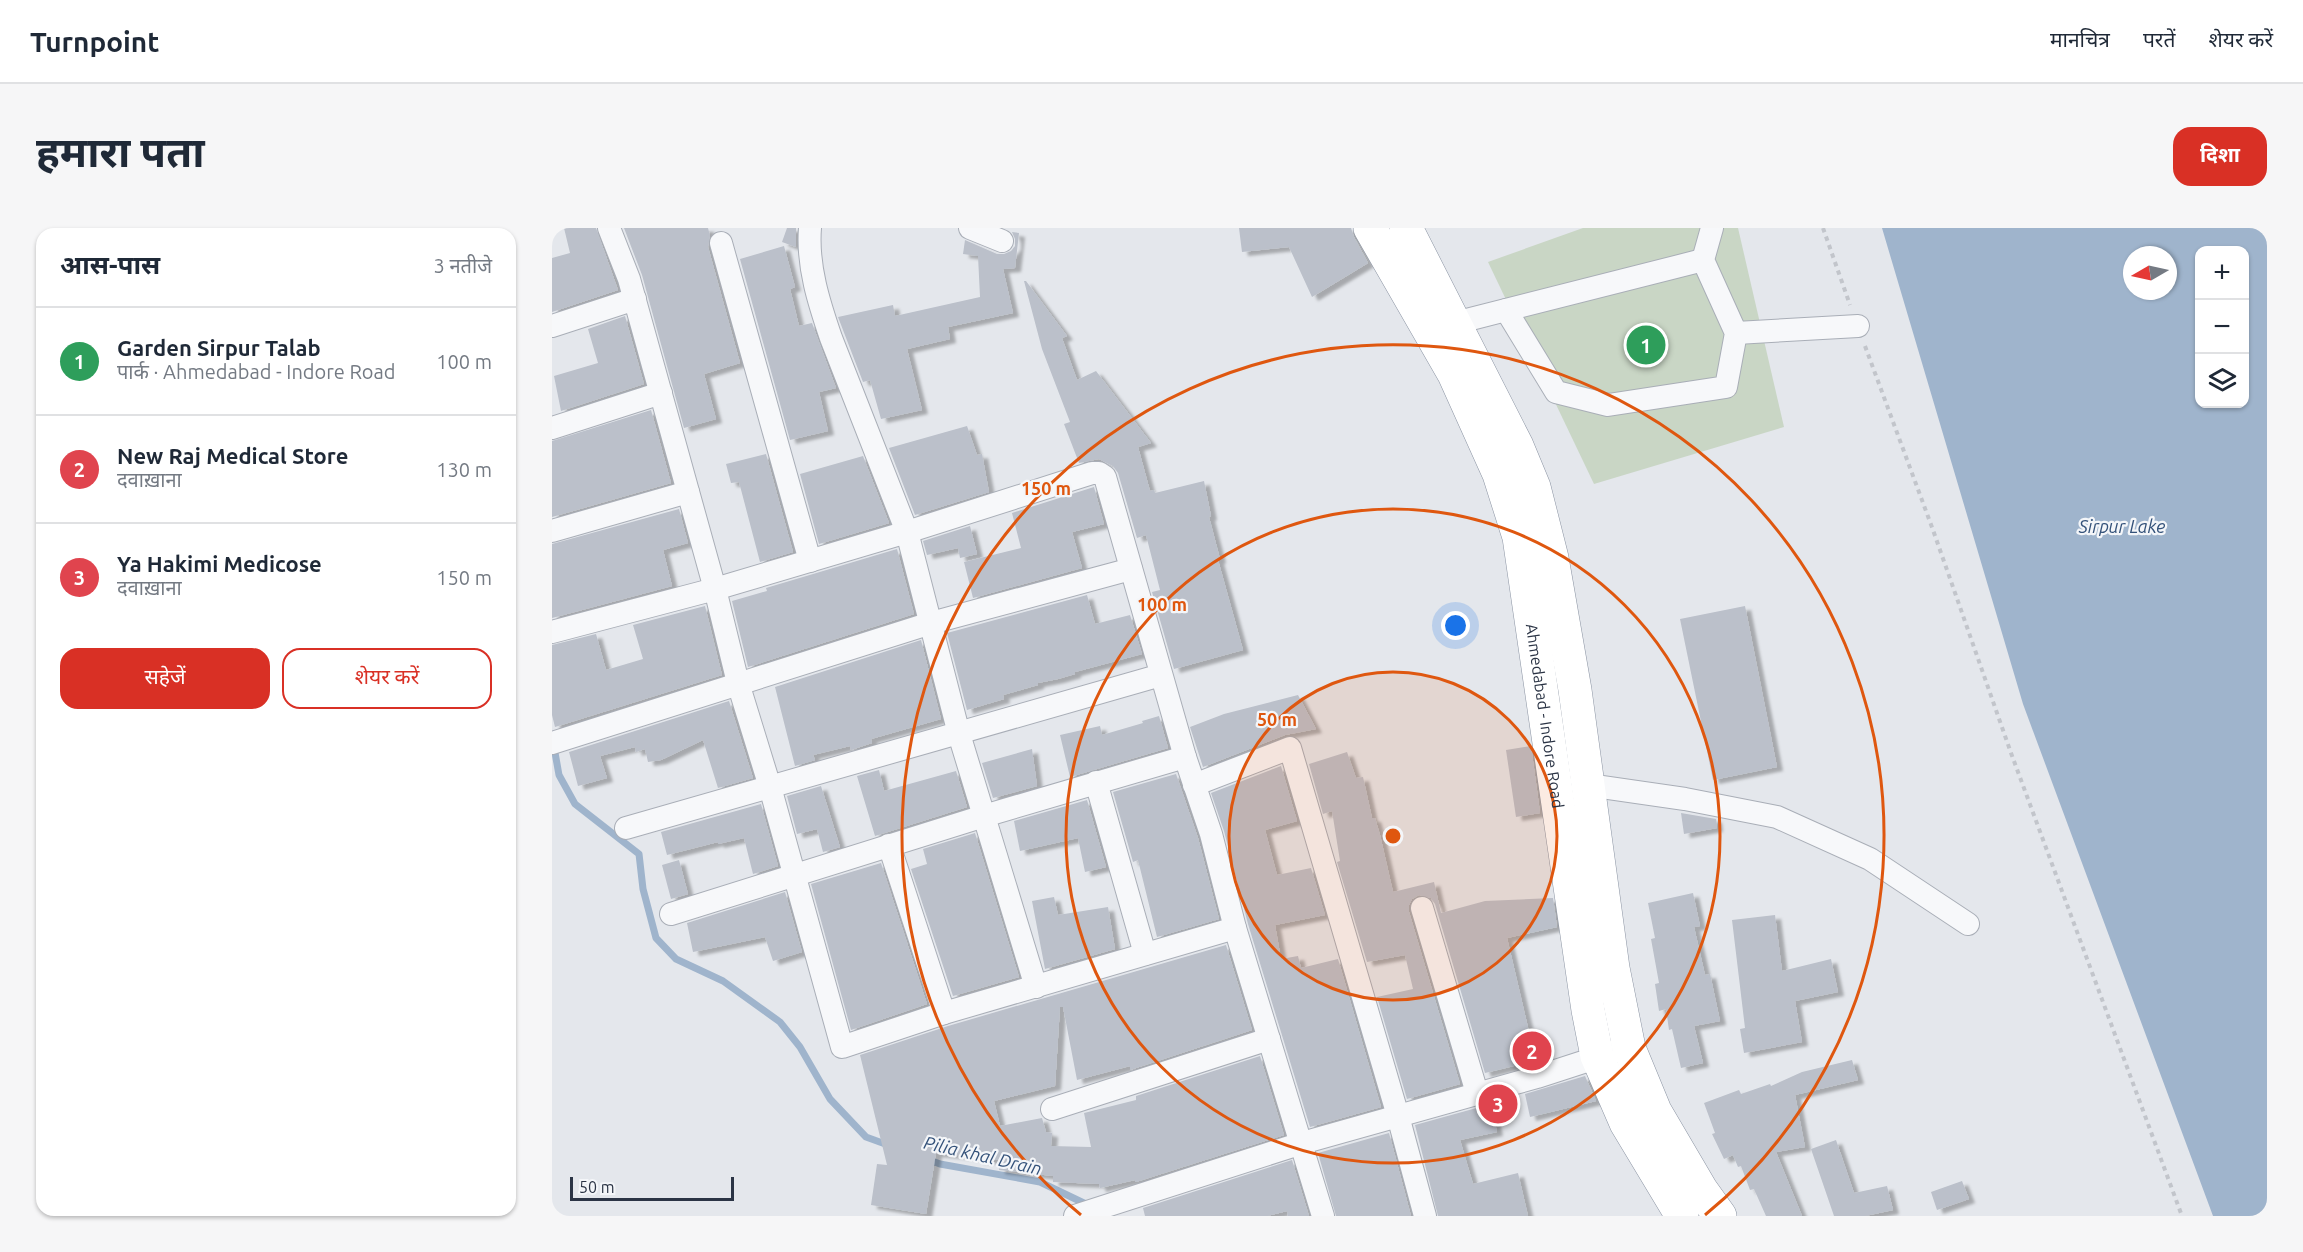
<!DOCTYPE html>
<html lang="hi">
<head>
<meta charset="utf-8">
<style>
  :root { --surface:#fff; --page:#f6f6f7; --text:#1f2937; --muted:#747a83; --line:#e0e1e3; --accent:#d93025 }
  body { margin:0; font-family:Ubuntu,"Noto Sans Devanagari",sans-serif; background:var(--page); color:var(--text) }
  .controls { position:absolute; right:18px; top:18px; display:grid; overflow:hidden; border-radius:12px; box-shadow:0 2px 4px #0004 }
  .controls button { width:54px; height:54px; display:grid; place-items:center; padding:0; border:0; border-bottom:2px solid var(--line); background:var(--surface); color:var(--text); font:30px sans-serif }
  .compass { position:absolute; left:1571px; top:18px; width:54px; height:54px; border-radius:50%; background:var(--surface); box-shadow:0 2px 4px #0004; rotate:261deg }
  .scale { position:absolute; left:18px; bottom:15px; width:164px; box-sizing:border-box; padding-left:6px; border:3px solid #2b3445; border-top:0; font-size:16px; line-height:21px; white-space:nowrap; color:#2b3445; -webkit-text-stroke:4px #f4f6f9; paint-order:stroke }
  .you { position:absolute; left:904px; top:398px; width:21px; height:21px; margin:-15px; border:4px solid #fff; border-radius:50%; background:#1a73e8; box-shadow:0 0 0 9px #1a73e833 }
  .badge { display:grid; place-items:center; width:39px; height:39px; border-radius:50%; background:var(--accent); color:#fff; font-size:20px; font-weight:700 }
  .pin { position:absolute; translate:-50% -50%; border:3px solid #fff; box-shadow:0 2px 6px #0006 }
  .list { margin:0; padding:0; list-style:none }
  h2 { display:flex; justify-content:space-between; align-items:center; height:78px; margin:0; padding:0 24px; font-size:26px }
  h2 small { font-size:20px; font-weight:400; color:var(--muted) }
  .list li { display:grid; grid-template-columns:39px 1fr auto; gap:18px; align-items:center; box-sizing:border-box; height:108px; padding:0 24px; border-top:2px solid var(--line) }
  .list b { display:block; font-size:22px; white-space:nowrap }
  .list p { margin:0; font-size:20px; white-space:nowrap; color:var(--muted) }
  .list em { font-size:20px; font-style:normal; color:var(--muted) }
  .actions { display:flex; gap:12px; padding:18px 24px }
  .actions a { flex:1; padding:14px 0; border:2px solid var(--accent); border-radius:18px; text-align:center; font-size:21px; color:var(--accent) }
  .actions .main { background:var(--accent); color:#fff }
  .icon { flex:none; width:33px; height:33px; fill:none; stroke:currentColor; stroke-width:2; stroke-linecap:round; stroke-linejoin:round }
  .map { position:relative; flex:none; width:1715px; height:988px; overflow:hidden; border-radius:18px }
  header { display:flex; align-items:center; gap:36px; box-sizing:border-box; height:84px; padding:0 30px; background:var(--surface); border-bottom:2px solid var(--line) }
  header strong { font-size:28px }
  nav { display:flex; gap:33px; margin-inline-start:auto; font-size:21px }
  .intro { display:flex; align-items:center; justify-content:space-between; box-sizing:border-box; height:144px; padding:0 36px }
  h1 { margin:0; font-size:42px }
  .button { padding:15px 27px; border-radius:18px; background:var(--accent); color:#fff; font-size:21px; font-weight:700 }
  main { display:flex; gap:36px; padding:0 36px }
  aside { flex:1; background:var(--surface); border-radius:18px; box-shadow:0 2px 4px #0004 }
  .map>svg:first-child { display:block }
  .green { fill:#c9d6c5 }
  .water { fill:#9fb4cc; fill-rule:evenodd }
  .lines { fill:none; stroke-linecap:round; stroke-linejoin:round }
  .stream { stroke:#9fb4cc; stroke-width:7 }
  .building { fill:#bbc0ca; filter:url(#shadow) }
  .minor-casing { stroke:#a9aeb7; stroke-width:24 }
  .highway-casing { stroke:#8b94a3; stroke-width:34 }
  .path { stroke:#c2c5cb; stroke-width:4; stroke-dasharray:4.5 4.5; stroke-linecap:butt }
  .minor { stroke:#f7f8fa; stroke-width:22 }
  .highway { stroke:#fff; stroke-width:33 }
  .ring { fill:none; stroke:#df570f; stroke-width:3 }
  .labels { text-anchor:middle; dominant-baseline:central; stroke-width:4.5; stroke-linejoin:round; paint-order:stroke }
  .street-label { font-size:16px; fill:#2b3445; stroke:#f4f6f9 }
  .water-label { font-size:18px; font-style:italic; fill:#34527a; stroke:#f4f6f9 }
  .centre { fill:#df570f; stroke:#f4f6f9; stroke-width:3 }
  .ring-label { font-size:18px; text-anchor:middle; font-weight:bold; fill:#df570f; stroke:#f4f6f9; stroke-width:4.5; stroke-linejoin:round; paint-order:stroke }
</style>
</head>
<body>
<header>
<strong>Turnpoint</strong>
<nav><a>मानचित्र</a><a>परतें</a><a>शेयर करें</a></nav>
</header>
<div class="intro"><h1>हमारा पता</h1><a class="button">दिशा</a></div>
<main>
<aside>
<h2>आस-पास<small>3 नतीजे</small></h2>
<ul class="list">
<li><span class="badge" style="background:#2e9e5b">1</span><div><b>Garden Sirpur Talab</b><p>पार्क · Ahmedabad - Indore Road</p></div><em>100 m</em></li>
<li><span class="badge" style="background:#e0444e">2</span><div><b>New Raj Medical Store</b><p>दवाख़ाना</p></div><em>130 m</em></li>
<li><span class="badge" style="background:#e0444e">3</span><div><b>Ya Hakimi Medicose</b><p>दवाख़ाना</p></div><em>150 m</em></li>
</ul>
<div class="actions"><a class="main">सहेजें</a><a>शेयर करें</a></div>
</aside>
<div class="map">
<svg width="1715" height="988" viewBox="0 0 1715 988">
  <defs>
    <filter id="shadow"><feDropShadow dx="6" dy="4" stdDeviation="1.5" flood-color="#0004"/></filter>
  </defs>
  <rect width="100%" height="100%" fill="#e4e7ec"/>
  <!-- green -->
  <polygon class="green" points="1031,0 1186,0 1232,199 1042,256 936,34"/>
  <!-- water -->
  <path class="water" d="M 1330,0 L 1715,0 L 1715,988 L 1661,988 L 1471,476 ZM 1648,22 L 1692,22 L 1692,176 L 1648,176 ZM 1580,27 L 1616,27 L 1616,63 L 1580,63 Z"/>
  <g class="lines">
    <!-- stream -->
    <g class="stream">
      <polyline points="2,519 7,547 23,576 87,626 91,661 104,710 124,731 171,753 228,794 248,819 278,871 314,909 336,917"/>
      <polyline points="375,931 388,936 488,954 536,977"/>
    </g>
  </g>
  <!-- building -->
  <g class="building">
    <polygon points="12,0 44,0 66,62 0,84 0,30 18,25"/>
    <polygon points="72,0 156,0 158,8 156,19 188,135 152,146 164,191 132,200 90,47"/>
    <polygon points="235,0 244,0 244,19 230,14"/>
    <polygon points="687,0 799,0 802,9 816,35 760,69 737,19 690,24"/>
    <polygon points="460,4 467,5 463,40 451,41 461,85 396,99 398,111 355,121 370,182 329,191 318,152 311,154 286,89 341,77 343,88 428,69 426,28 411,26 413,12 445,26 452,26 459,23 463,18 463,11"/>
    <polygon points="232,18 243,59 238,61 247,98 260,95 284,160 267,164 276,203 238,212 188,31"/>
    <polygon points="472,53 474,53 515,108 510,110 525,152 544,143 599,215 586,219 598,263 602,262 603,265 652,253 659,288 657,289 668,331 666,332 691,422 622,441 600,364 608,362 594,307 585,310 566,245 561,238 547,231 527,235 512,196 518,194 490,121"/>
    <polygon points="73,88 92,156 9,183 2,148 46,135 36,101"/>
    <polygon points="99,182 119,255 0,289 0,213"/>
    <polygon points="415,198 425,227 430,226 437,264 363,287 337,220"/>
    <polygon points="214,226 241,324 208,334 187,254 179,255 174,236"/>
    <polygon points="311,228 337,295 267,316 248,246"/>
    <polygon points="542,259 552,296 520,304 530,340 421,370 412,334 469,320 460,285"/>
    <polygon points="127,281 136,315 111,322 120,358 0,390 0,316"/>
    <polygon points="418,298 425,326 408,330 406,320 375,327 371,313"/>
    <polygon points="345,321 362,386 196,439 180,373 215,363 214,360"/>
    <polygon points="535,367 543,396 578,387 590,426 523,444 523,446 506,451 486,455 486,457 451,467 452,471 415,482 395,405"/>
    <polygon points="153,378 170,447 3,499 0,487 0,417 44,406 54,442 91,431 81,397"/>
    <polygon points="1193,378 1225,539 1161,552 1128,391"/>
    <polygon points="369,412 389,491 319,511 320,515 299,522 298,518 261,527 263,532 243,538 223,459"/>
    <polygon points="746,467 764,501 733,507 651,539 638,499 672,486"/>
    <polygon points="177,473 201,550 166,560 151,512 109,532 96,534 93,521 84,524 83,519 48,528 55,550 26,558 17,524"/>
    <polygon points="607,488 616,520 518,549 508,507 548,498 550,507 591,495 590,493"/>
    <polygon points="979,518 988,585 964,589 954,522"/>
    <polygon points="480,521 485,558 441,570 430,535"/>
    <polygon points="795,524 804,550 811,549 820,590 823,590 828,607 841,664 882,654 889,685 933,673 1001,670 1005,699 955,710 978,808 981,807 987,834 967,840 966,837 933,845 883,676 879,670 867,667 860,671 857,677 857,684 908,856 855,871 825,769 861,761 853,727 815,734 785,634 788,633 780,583 771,586 757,536"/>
    <polygon points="729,538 745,593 713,602 725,647 759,640 773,687 723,697 729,731 746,728 749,740 786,731 829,879 758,899 696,696 672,603 659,565"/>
    <polygon points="327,542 332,563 404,543 415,579 323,608 305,548"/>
    <polygon points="624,546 646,610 667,691 605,709 586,632 581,634 561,564"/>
    <polygon points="269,558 288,619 271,624 265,601 245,606 235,568"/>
    <polygon points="535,572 554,639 533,644 526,610 468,623 462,593"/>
    <polygon points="209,576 226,638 201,646 192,610 166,616 166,614 115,627 109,604"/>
    <polygon points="1129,585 1164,591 1165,600 1132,606"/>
    <polygon points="423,605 467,749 401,768 359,641 375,636 371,621"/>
    <polygon points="127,632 136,666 119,671 110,637"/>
    <polygon points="329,635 375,776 299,802 259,656"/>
    <polygon points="233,664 250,724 221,733 213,709 141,724 135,695"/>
    <polygon points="1141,665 1148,698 1142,699 1153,747 1158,746 1168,793 1142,798 1151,835 1129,840 1120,801 1117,802 1114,781 1107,783 1103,756 1107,755 1099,711 1103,710 1096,675"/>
    <polygon points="502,669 506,687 556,679 563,721 493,741 480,673"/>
    <polygon points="1223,687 1230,743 1279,731 1286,764 1243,773 1250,814 1192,825 1188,801 1193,800 1180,692"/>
    <polygon points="674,717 700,802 578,842 578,838 525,852 511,779 508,779 503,858 442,873 448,898 490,890 494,904 500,905 499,918 539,919 532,885 584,872 584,868 708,828 732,907 584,954 583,952 548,960 547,956 501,954 501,948 447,942 448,932 426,932 426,929 384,925 374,986 319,977 325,936 335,937 308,827 396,798"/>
    <polygon points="1300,832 1306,852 1243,867 1253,919 1224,924 1250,988 1214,988 1202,961 1198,962 1189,938 1186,939 1181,927 1172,931 1160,906 1163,905 1152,875 1187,862 1189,866 1218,856 1219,858 1250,844"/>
    <polygon points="1033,848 1044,873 978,889 973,866"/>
    <polygon points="939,876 945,904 908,912 921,956 966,945 976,988 886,988 863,897"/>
    <polygon points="837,905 859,988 784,988 766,925"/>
    <polygon points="1284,912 1302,965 1335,958 1341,982 1313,988 1282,988 1259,921"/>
    <polygon points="740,932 757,988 736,988 735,983 715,988 593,988 591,980"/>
    <polygon points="1410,953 1417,971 1385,982 1379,964"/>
  </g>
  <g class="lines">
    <!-- minor casing -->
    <g class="minor-casing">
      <g id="minor">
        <polyline points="57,0 77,51 163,361 186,455 218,559 290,819 392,785 683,700"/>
        <path d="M 258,0 C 255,38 267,75 279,110 L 355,304 L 407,506 L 484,759"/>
        <polyline points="418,0 450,13"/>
        <polyline points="169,15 258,333"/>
        <polyline points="954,82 1004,164 1056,177 1174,159 1184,105 1151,32 1160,0"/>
        <polyline points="903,95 1151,32"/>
        <polyline points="0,98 83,71"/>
        <polyline points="1184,105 1306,98"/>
        <polyline points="0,200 109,165"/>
        <polyline points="0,303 136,264"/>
        <polyline points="0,404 163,361 355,304 540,245 547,245 553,249 633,529"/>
        <polyline points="0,515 379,395 579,341"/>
        <polyline points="544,554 593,726"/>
        <polyline points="642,557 738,520 846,888 873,988"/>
        <polyline points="1036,557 1133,571 1225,589 1318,631 1416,696"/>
        <polyline points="74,600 609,447"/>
        <polyline points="337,617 392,785"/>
        <polyline points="870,680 925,865"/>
        <polyline points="119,686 432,588 633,529 659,606 683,700 771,988"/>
        <polyline points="500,881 717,811"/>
        <polyline points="523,988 750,915 985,849 1059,825"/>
      </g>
    </g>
    <!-- highway casing -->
    <g class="highway-casing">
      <g id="highway">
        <path id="s1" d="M 818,0 L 902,146 L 947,246 L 967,309 L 1036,782 L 1045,828 L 1074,895 L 1130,988"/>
        <polyline points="854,0 965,218 982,259 1000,330 1023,462 1061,740 1077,820 1103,883 1150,963 1168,988"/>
      </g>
    </g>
    <!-- path -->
    <g class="path">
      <polyline points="1271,0 1298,77"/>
      <polyline points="1313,118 1381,302 1459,525 1630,988"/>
    </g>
    <!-- minor -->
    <use href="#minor" class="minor"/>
    <!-- highway -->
    <use href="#highway" class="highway"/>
  </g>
  <!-- distance rings -->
  <circle cx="841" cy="608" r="164" fill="#df570f" fill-opacity=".12"/>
  <g class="ring">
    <circle cx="841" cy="608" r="164"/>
    <circle cx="841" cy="608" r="327"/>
    <path d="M529 987A491 491 0 1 1 1153 987"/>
  </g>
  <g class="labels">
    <!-- street labels -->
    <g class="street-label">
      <text stroke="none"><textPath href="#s1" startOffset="525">Ahmedabad - Indore Road</textPath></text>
    </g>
    <!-- water labels -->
    <g class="water-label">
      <text x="1570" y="298">Sirpur Lake</text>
      <text transform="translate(431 927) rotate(13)">Pilia khal Drain</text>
    </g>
  </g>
  <circle cx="841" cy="608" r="9" class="centre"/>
  <g class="ring-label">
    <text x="494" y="267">150 m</text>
    <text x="610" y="383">100 m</text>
    <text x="725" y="498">50 m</text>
  </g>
</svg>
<div class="controls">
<button>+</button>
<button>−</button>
<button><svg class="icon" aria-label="layers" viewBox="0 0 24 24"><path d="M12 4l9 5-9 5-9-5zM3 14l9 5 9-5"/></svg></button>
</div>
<svg class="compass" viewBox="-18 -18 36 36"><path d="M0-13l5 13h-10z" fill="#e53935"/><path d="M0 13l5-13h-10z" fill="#747a83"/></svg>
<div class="scale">50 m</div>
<div class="you"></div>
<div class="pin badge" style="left:1094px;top:117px;background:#2e9e5b">1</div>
<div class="pin badge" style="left:980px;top:823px;background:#e0444e">2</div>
<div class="pin badge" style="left:946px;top:876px;background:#e0444e">3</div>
</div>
</main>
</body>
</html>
